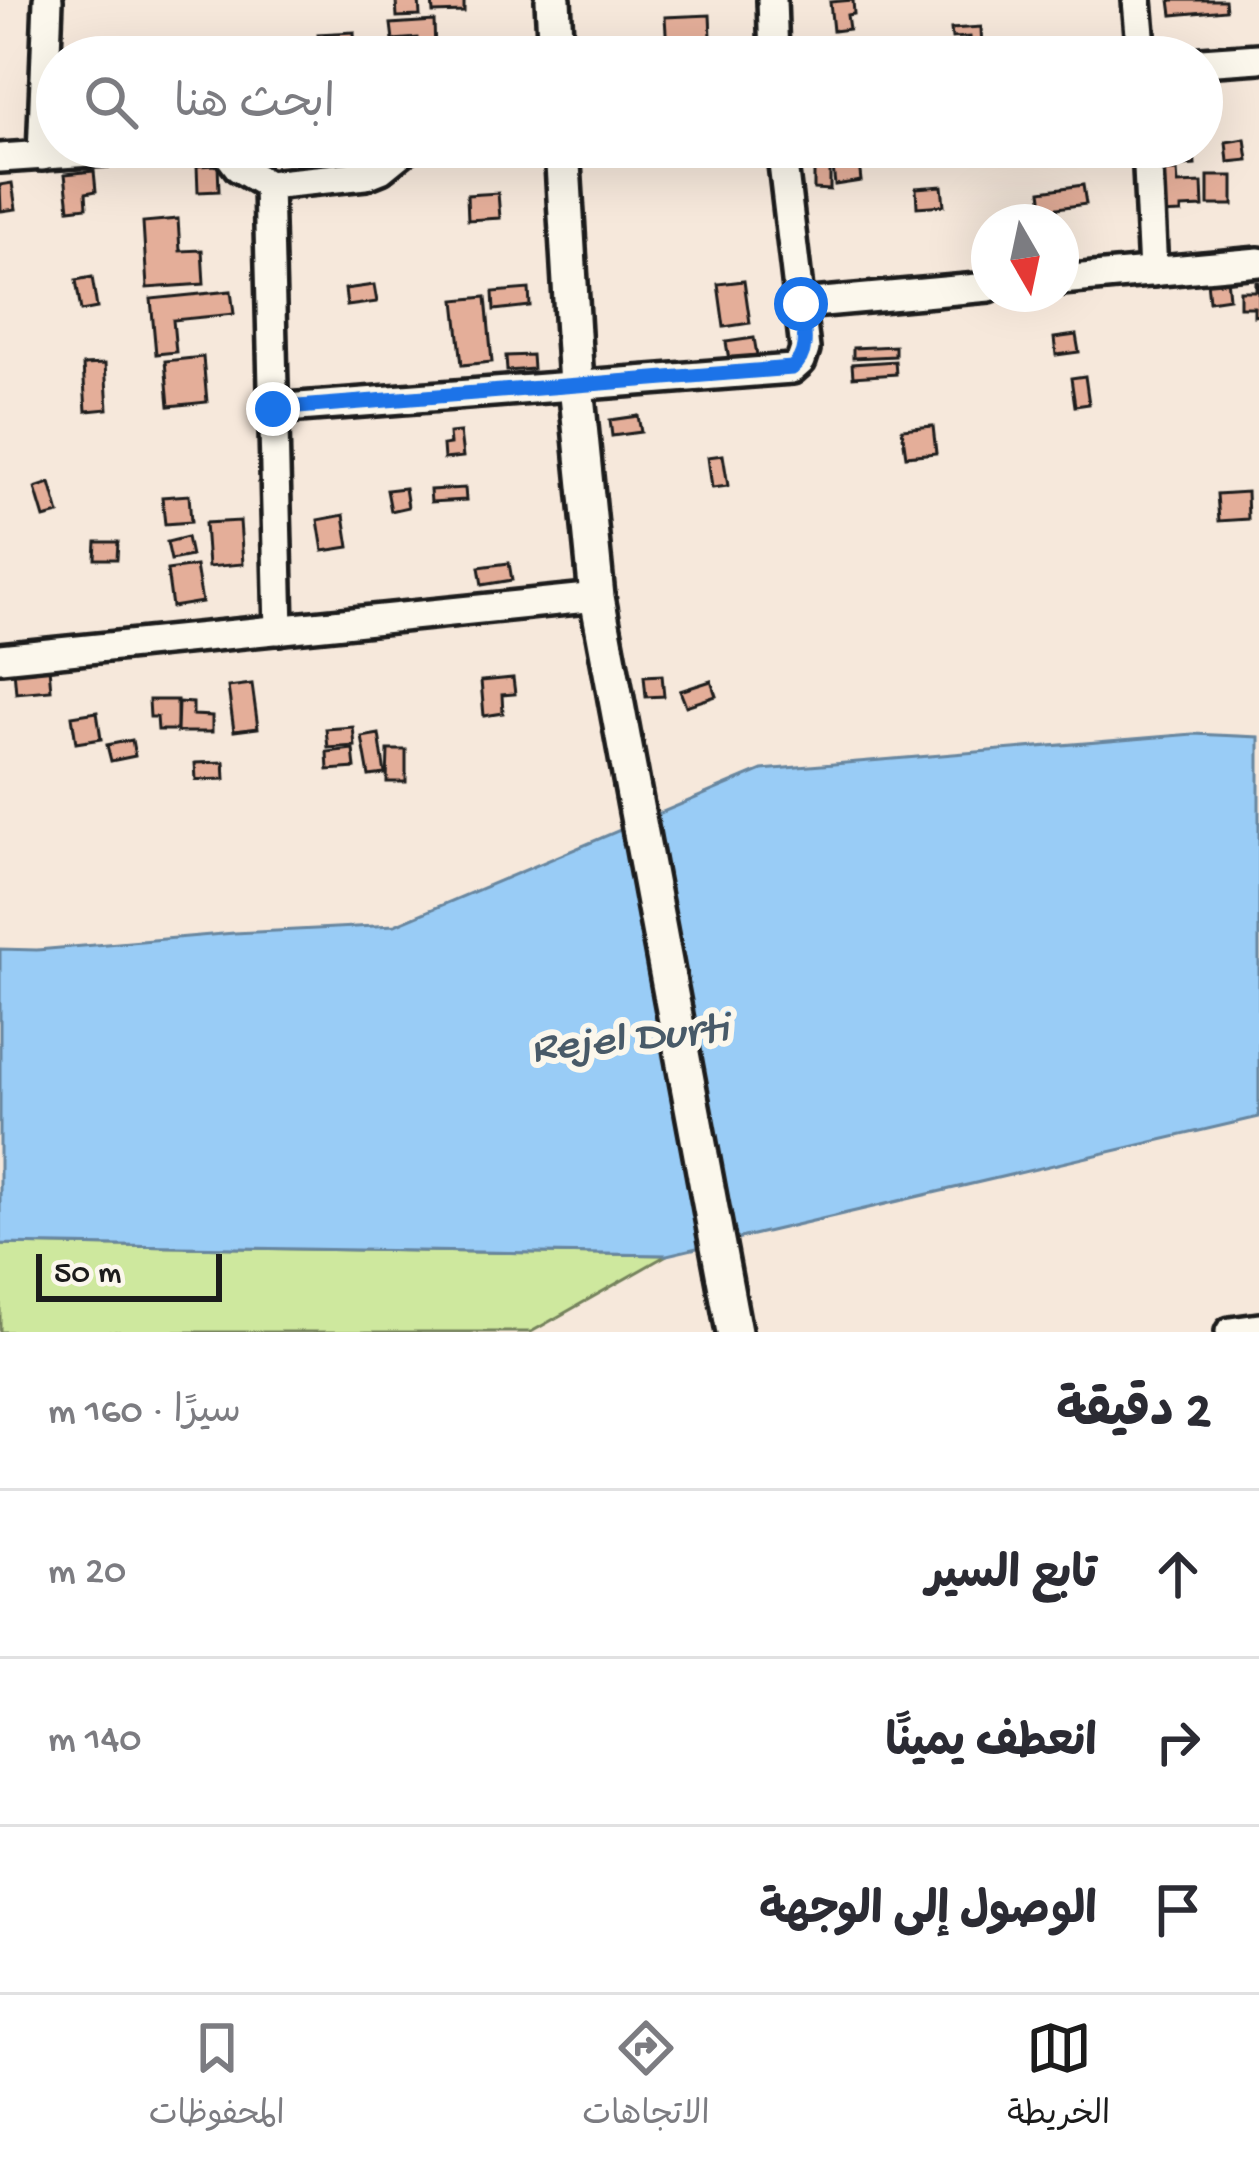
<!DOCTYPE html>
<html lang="ar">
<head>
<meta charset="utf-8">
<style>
  :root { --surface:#fff; --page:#f2f2f3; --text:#2b2b33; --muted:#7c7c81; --line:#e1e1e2; --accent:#1c1c1c }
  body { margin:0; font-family:"Gochi Hand","Playpen Sans Arabic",sans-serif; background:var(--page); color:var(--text); direction:rtl }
  .compass { position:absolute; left:971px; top:204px; width:108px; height:108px; border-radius:50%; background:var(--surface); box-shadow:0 12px 48px #0002; rotate:171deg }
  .scale { position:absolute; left:36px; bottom:30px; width:186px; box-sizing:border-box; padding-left:12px; border:6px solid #1c1c1c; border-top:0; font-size:33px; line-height:42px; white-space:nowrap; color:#1c1c1c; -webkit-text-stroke:9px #fbf7ec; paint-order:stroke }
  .stop { position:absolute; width:36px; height:36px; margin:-27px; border:9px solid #1a73e8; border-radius:50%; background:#fff }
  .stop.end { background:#1a73e8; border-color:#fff; box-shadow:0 3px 12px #0008 }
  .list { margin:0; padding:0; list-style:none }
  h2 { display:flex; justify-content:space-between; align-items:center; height:156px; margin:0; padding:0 48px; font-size:51px }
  h2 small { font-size:39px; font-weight:400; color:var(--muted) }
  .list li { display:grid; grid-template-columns:78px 1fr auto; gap:36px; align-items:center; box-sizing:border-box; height:168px; padding:0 48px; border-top:3px solid var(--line) }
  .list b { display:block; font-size:45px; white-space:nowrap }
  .list em { font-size:39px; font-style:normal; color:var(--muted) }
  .icon { flex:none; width:66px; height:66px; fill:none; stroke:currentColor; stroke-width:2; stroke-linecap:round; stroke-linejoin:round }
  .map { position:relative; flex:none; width:1259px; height:1332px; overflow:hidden; direction:ltr }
  .search { position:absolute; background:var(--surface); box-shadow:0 12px 48px #0002; left:36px; right:36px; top:36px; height:132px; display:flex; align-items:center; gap:30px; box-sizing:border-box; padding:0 42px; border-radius:66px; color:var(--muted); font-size:45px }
  .sheet { height:660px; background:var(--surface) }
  nav { display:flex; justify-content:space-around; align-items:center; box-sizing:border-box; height:168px; border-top:3px solid var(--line); background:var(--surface); font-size:33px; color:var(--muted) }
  nav a { display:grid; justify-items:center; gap:6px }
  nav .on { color:var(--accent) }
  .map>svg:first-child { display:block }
  .green { fill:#cee89e; stroke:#75825d; stroke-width:3 }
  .water { fill:#99ccf6; stroke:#67869f; stroke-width:3 }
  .building { fill:#e4ae99; stroke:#1c1c1c; stroke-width:3 }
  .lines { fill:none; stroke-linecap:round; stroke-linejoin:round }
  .minor-casing { stroke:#1c1c1c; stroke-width:36 }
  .tertiary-casing { stroke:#1c1c1c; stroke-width:42 }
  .minor { stroke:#fbf7ec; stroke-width:27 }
  .tertiary { stroke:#fbf7ec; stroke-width:33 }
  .route { stroke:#1a73e8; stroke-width:15 }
  .labels { text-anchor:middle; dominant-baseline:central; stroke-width:12; stroke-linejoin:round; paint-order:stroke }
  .water-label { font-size:45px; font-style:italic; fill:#485a68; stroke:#fbf7ec }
</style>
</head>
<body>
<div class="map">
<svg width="1259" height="1332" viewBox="0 0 1259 1332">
  <rect width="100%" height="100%" fill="#f6e8db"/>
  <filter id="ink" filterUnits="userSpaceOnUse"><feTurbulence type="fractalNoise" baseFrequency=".00833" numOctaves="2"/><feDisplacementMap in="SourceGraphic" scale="24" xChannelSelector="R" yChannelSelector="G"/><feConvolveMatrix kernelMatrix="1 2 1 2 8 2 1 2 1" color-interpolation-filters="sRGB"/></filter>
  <g filter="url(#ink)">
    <!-- green -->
    <polygon class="green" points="0,1244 667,1255 531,1332 0,1332"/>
    <!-- water -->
    <polygon class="water" points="1193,734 1259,737 1259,1117 667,1255 0,1244 0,949 37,950 234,933 395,925 762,770"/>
    <!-- building -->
    <g class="building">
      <polygon points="396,0 419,0 420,16 397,17"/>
      <polygon points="432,0 464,0 464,12 433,13"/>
      <polygon points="853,0 854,14 847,15 849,29 833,31 830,2"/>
      <polygon points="1170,0 1225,0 1226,10 1172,15"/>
      <polygon points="710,15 711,37 695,37 695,46 667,48 665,17"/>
      <polygon points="434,21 435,51 418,52 417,38 393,40 391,24"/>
      <polygon points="981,27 982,51 971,52 970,37 952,38 951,29"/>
      <polygon points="354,32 355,57 320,57 318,34"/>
      <polygon points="1245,139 1248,160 1228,162 1226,142"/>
      <polygon points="1166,147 1194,147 1195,165 1167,167"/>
      <polygon points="814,161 830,161 830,190 814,189"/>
      <polygon points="859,163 861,181 835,185 833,167"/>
      <polygon points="218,165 219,191 198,192 197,166"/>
      <polygon points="94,171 96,191 86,193 87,207 69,209 65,174"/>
      <polygon points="1158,171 1177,171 1178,184 1202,183 1203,207 1181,208 1181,213 1159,214"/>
      <rect x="1208" y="176" width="25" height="29"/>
      <polygon points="12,183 16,209 1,211 0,185"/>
      <polygon points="1083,185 1086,204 1057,208 1058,219 1045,221 1041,191"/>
      <polygon points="942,186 944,205 917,207 916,188"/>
      <polygon points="498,193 500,218 468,220 467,195"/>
      <polygon points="178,219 180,251 202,250 204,284 147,288 143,222"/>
      <polygon points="92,277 97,308 81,311 76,280"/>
      <polygon points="1227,278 1229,298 1209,301 1207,281"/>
      <polygon points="744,281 750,323 724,327 718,284"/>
      <polygon points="1256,282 1259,282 1259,315 1254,316 1254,307 1240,307 1240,291 1256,291"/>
      <polygon points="374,285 377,302 347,306 345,289"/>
      <polygon points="529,289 530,306 494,310 493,292"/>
      <polygon points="231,291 234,314 173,320 176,352 156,354 151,299"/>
      <polygon points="486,297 492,362 462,365 455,300"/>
      <polygon points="1076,335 1079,352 1056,355 1054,338"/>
      <polygon points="754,338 757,355 729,360 726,342"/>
      <polygon points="895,346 895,356 853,358 853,348"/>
      <polygon points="532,355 533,369 507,371 506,356"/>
      <polygon points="203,357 207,402 169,406 165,361"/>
      <polygon points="895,361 896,374 853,377 852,364"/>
      <polygon points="105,364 108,409 86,411 83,365"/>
      <polygon points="1085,376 1089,404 1075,406 1071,378"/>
      <polygon points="638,416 641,432 612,436 610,420"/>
      <polygon points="933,426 936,453 906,456 902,429"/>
      <polygon points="460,432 463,457 444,459 443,445 450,444 449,433"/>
      <polygon points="723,455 728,486 712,488 708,457"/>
      <polygon points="50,483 59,514 44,518 35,488"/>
      <polygon points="405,488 408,507 391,511 387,490"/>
      <polygon points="465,488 466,500 431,502 430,490"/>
      <polygon points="1247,492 1248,519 1219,521 1217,494"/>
      <polygon points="189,495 191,522 165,524 162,497"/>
      <polygon points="344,515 349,547 323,551 318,520"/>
      <polygon points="240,521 243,564 208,567 205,523"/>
      <polygon points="187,537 191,556 171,560 167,542"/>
      <polygon points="96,542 118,542 117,559 95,559"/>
      <polygon points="509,563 512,580 482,585 479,567"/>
      <polygon points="196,566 202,602 172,607 167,570"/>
      <polygon points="49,667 51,690 16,693 14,670"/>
      <polygon points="662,675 664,696 646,697 644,676"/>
      <polygon points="513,678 515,694 502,695 503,713 484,716 481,681"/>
      <polygon points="711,681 716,696 686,706 680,691"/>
      <polygon points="252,684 258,728 234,731 228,687"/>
      <polygon points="149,700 177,700 177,730 158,730 157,717 150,717"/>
      <polygon points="178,702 193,703 193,715 212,716 212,732 177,732"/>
      <polygon points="97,712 101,739 76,743 72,716"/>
      <polygon points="353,727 355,746 328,748 326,729"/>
      <polygon points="379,734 385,774 369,776 362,737"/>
      <polygon points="132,740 135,756 111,761 107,745"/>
      <polygon points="353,749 355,768 328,770 327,752"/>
      <polygon points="388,750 406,750 406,782 387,782"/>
      <polygon points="224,762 225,779 196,780 195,763"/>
    </g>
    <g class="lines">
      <!-- minor casing -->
      <g class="minor-casing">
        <g id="minor">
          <polyline points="772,0 774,57"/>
          <polyline points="1137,0 1142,57"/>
          <polyline points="1202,62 1259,58"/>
          <polyline points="223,147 239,168 268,185 366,175 381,169 408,147"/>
          <polyline points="1147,147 1153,272"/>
          <polyline points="42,156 48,0"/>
          <polyline points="0,158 166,147"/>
          <polyline points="268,185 279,630"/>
          <polyline points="1061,280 1259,262"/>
          <polyline points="801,304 989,287"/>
          <polyline points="273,409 792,369 801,361 805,349 781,147"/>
          <polyline points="0,658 597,597"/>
          <polyline points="1230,1332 1259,1328"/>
        </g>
      </g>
      <!-- tertiary casing -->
      <g class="tertiary-casing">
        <g id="tertiary">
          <polyline points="553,0 556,57"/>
          <polyline points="562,147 576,385 597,597 734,1332"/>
        </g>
      </g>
      <!-- minor -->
      <use href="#minor" class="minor"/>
      <!-- tertiary -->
      <use href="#tertiary" class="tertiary"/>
    </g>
  </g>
  <g class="lines" filter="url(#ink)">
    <!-- route -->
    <path class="route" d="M 273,409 L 792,368 C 811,353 803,327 801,304"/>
  </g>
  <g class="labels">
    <!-- water labels -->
    <g class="water-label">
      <text transform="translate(630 1041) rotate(-6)">Rejel Durti</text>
    </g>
  </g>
</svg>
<svg class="compass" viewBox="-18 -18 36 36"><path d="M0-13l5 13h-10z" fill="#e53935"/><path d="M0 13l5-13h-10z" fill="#7c7c81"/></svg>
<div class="scale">50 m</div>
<div class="stop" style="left:801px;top:304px"></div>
<div class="stop end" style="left:273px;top:409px"></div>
<div class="search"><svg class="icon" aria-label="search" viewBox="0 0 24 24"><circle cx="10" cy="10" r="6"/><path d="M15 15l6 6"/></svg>ابحث هنا</div>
</div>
<section class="sheet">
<h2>2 دقيقة<small>سيرًا · 160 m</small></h2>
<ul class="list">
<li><svg class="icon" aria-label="ahead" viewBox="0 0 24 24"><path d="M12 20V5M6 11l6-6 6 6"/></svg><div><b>تابع السير</b></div><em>20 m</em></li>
<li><svg class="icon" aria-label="right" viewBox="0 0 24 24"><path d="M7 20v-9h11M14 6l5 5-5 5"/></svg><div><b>انعطف يمينًا</b></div><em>140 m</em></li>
<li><svg class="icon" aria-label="arrive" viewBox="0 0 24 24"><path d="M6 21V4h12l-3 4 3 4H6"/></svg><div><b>الوصول إلى الوجهة</b></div></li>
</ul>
</section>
<nav>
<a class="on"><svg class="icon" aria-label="map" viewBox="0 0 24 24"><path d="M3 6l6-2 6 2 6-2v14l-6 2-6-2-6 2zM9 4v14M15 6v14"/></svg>الخريطة</a>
<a><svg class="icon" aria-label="directions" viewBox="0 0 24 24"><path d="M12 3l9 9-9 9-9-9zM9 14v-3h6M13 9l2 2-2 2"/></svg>الاتجاهات</a>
<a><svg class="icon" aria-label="saved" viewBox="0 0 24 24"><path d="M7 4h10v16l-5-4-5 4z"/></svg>المحفوظات</a>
</nav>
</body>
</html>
